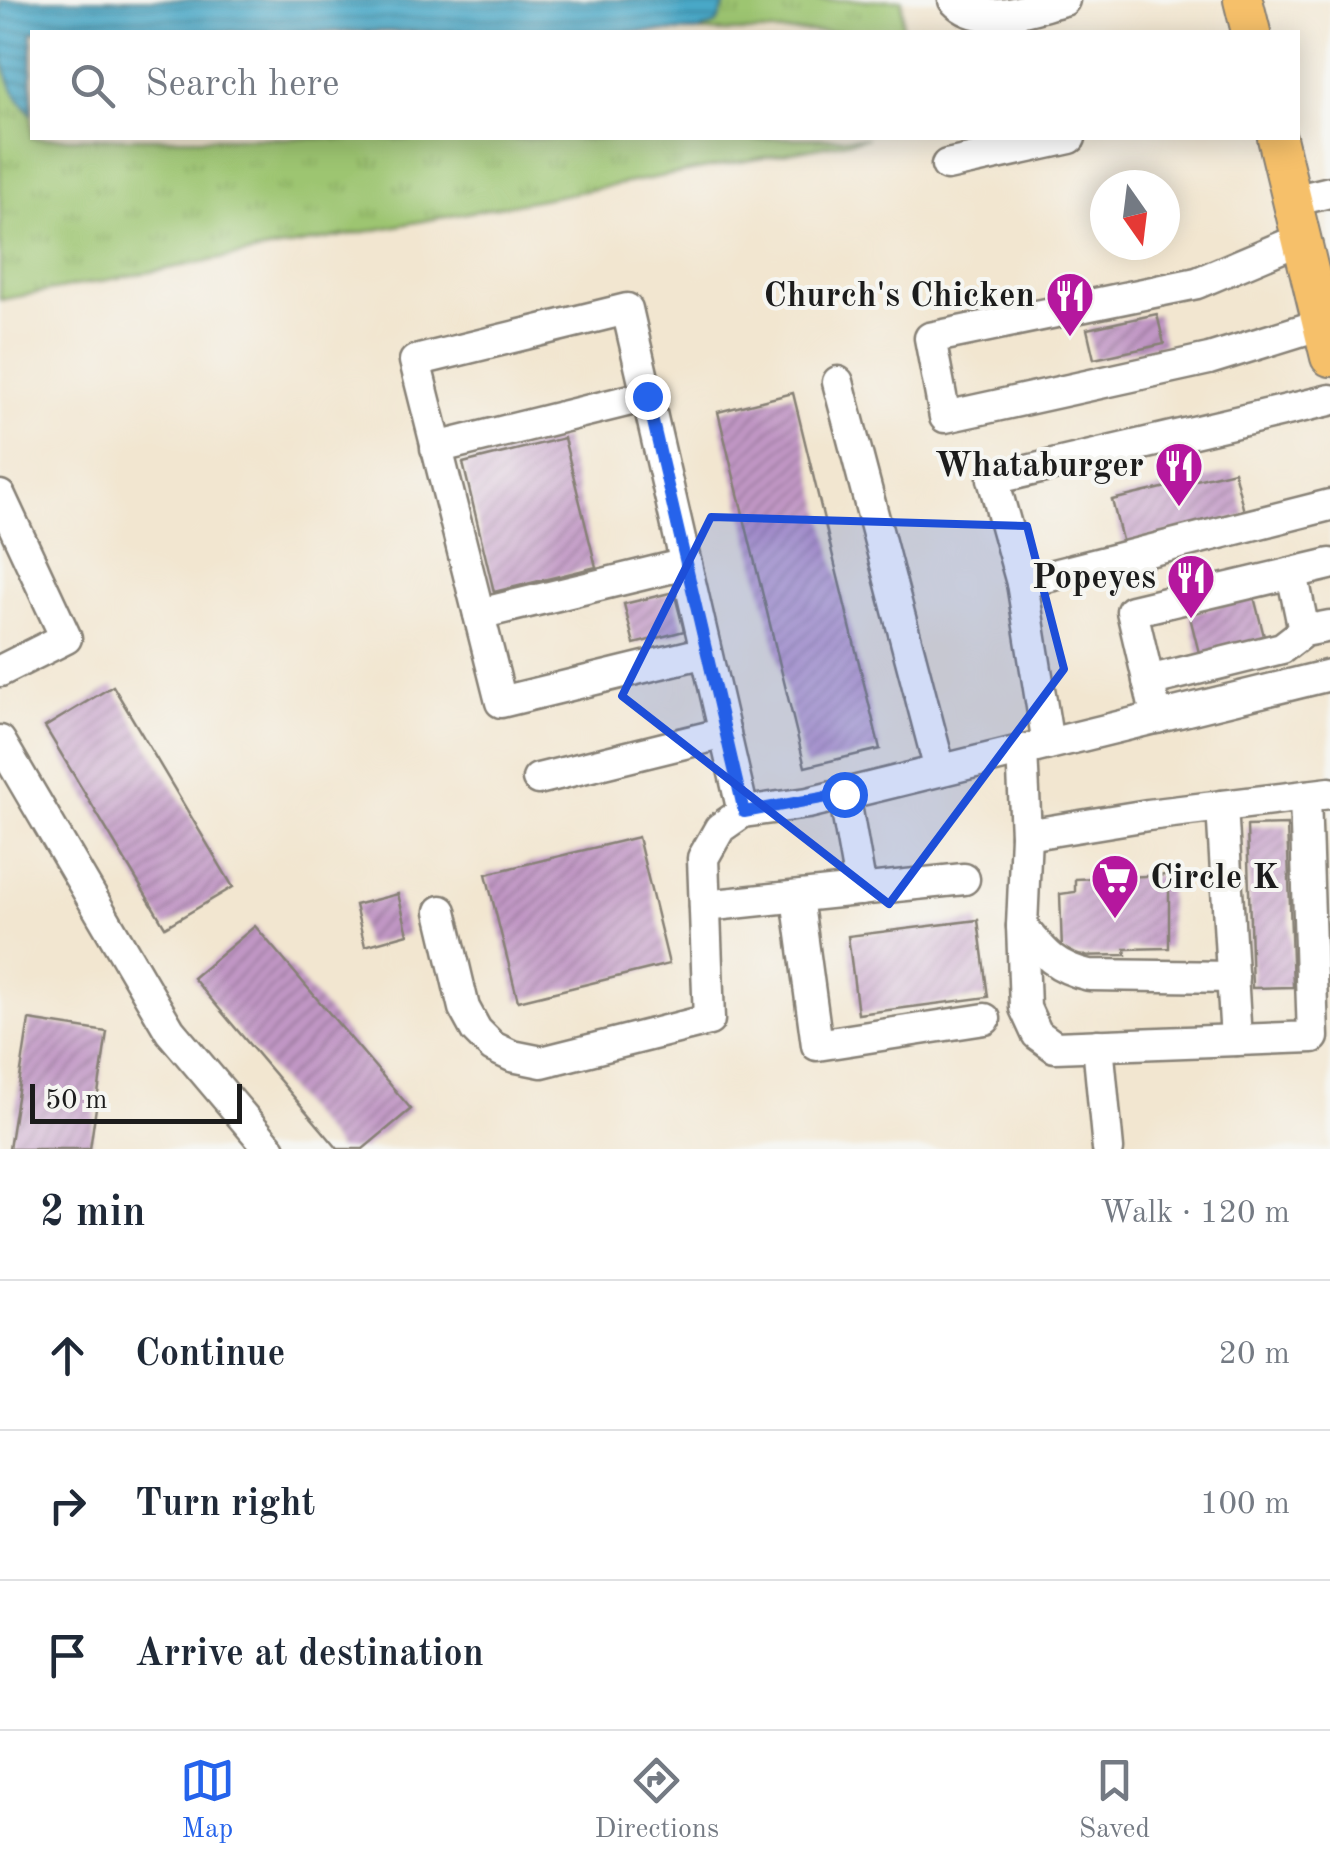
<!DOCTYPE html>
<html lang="en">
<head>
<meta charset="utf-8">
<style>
  :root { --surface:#fff; --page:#f6f6f7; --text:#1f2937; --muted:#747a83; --line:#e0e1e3; --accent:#2563eb }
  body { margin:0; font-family:"Old Standard TT",serif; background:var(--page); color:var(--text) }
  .compass { position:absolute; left:1090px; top:170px; width:90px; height:90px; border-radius:50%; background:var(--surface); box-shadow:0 5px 25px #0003; rotate:166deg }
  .scale { position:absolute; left:30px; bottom:25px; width:212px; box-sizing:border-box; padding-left:10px; border:5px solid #1c1c1c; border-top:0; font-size:28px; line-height:35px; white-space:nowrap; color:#1c1c1c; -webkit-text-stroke:8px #f6f6f2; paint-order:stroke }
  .stop { position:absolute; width:30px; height:30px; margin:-22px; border:8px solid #2563eb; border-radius:50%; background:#fff }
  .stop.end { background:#2563eb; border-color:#fff; box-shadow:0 2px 10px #0008 }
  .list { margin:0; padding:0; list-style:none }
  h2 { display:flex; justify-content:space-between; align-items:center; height:130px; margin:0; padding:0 40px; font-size:42px }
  h2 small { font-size:32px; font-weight:400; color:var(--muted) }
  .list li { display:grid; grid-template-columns:65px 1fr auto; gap:30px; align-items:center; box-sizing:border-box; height:150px; padding:0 40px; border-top:2px solid var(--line) }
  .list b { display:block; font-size:38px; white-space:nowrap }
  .list em { font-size:32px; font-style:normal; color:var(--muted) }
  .icon { flex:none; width:55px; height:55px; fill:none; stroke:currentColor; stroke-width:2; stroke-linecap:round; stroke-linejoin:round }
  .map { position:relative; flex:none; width:1330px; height:1149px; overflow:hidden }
  .search { position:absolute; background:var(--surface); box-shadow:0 5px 25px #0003; left:30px; right:30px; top:30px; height:110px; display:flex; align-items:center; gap:25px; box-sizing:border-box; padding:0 35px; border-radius:0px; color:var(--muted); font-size:38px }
  .sheet { height:580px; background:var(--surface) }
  nav { display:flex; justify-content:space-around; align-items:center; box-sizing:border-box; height:140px; border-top:2px solid var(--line); background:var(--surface); font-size:28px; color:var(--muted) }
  nav a { display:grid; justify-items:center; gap:5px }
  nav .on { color:var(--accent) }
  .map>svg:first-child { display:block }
  .grass { fill:url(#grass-tufts); stroke:#5c7046; stroke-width:2.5 }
  .water { fill:url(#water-rules); stroke:#326272; stroke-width:2.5 }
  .building { fill:url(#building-hatch) }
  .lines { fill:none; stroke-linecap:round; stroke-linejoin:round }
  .minor-casing { stroke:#878176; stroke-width:35 }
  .major-casing { stroke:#878176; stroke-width:42 }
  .minor { stroke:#fff; stroke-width:30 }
  .major { stroke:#f6c06b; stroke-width:38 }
  .route { stroke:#2563eb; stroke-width:12 }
  .marked { fill:#1d4ed8; fill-opacity:0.2; stroke:#1d4ed8; stroke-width:8; stroke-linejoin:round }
  .labels { text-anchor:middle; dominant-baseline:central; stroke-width:8; stroke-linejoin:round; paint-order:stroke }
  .poi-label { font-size:35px; font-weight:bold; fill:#1c1c1c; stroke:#f6f6f2; text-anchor:end }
</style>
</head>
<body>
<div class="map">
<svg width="1330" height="1149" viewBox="0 0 1330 1149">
  <defs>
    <pattern id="grass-tufts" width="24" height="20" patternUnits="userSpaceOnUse" patternTransform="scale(2.5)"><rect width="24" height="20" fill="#9dc571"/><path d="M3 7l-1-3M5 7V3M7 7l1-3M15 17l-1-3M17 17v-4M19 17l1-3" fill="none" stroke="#87a961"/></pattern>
    <pattern id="water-rules" width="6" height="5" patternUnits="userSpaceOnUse" patternTransform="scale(2.5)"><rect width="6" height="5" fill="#48a8c7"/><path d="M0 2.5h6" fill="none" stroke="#3b88a1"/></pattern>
    <pattern id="building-hatch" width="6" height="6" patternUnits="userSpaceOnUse" patternTransform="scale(2.5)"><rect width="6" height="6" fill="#c197c5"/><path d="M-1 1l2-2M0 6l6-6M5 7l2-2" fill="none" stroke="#9c7a9f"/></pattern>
  </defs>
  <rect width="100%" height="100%" fill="#f6f6f2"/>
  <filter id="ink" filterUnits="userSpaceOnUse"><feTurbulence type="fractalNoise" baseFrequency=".01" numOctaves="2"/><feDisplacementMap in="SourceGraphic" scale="20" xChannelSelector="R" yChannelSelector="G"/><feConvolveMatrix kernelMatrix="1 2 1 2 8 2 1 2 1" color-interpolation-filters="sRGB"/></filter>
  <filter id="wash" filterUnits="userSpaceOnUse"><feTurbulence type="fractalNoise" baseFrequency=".0048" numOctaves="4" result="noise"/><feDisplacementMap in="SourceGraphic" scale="40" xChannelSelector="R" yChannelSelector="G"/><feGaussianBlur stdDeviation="2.25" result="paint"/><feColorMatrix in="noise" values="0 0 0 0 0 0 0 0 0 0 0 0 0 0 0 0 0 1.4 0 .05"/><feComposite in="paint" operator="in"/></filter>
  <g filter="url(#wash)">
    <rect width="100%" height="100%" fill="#f2e6d0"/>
    <!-- grass -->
    <polygon class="grass" points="0,0 902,0 903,32 32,32 32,138 868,138 0,300"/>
    <!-- water -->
    <path class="water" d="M 0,0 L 727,0 L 717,24 L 696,32 L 32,32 L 32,114 C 0,84 0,47 0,0 Z"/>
    <g id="blocks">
      <!-- building -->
      <g class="building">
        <polygon points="1157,314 1164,344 1094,359 1087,329"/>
        <polygon points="793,393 880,749 805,767 718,412"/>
        <polygon points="564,438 596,567 494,592 463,463"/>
        <polygon points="1234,471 1245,516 1123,544 1112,500"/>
        <polygon points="674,592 684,631 634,644 624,604"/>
        <polygon points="1254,597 1265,640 1200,657 1189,613"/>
        <polygon points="113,686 233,887 165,927 45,727"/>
        <polygon points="1287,825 1293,987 1252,988 1247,826"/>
        <polygon points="638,837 669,964 518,1001 486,874"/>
        <polygon points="1169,875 1169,948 1125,949 1126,955 1067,956 1062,950 1060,894 1075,892 1075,879"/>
        <polygon points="398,894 408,934 365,946 355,905"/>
        <polygon points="978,920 988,997 858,1014 848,936"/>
        <polygon points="255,926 411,1109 363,1149 338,1149 193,978"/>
        <polygon points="29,1020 107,1032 90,1149 9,1149"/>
      </g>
    </g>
  </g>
  <g filter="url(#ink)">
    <use href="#blocks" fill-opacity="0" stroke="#878176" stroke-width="2.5"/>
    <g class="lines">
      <!-- minor casing -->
      <g class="minor-casing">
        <g id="minor">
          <path d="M 954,0 C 982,30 1030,8 1064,0"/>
          <polyline points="947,165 1070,138"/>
          <polyline points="1292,201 1330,192"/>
          <polyline points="1301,239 1197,283 930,338 945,417 1209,359 1322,324"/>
          <polyline points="838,382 940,770"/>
          <polyline points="436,448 647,396"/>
          <polyline points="0,496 66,638 0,671"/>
          <polyline points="1292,573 1304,631"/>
          <polyline points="1022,583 1330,505"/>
          <polyline points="479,614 686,564"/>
          <polyline points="706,652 501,702 415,361 627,309 743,812"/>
          <polyline points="1148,681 1282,648 1304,631 1330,626"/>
          <polyline points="1157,718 1132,611 1330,564"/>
          <polyline points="0,741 170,1031 270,1149"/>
          <polyline points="1048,744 1022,583 993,479 1330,400"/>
          <polyline points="1022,750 1026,835 1022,926 1025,1008 1037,1034 1055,1047 1313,1037 1305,796"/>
          <polyline points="538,779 725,733"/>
          <polyline points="844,794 861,890"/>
          <polyline points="1222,806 1236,1040"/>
          <polyline points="1026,835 1148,815 1330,793"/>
          <polyline points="797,897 817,1045 985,1019"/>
          <polyline points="705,906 964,879"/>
          <polyline points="441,911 464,1008 476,1030 493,1047 512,1056 542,1062 709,1020 703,858 720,828 743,812 808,803 1330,675"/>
          <path d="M 1022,926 C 1044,953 1054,967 1089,975 L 1233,977"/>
          <polyline points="1098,1045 1108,1149"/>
        </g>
      </g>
      <!-- major casing -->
      <g class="major-casing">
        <g id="major">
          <polyline points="1243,0 1251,32"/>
          <polyline points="1277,138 1330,357"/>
        </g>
      </g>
      <!-- minor -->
      <use href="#minor" class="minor"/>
      <!-- major -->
      <use href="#major" class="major"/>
    </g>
  </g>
  <g class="lines" filter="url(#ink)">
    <!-- route -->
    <polyline class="route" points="647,396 744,812 844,794"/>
  </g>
  <!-- marked area -->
  <path class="marked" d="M 711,517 L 1027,526 L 1064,669 L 889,904 L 622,696 Z"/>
  <!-- icons -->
  <defs>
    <g id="restaurant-pin" transform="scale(2.5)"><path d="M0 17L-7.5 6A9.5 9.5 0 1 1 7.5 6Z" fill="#b5179e" stroke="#f6f6f2"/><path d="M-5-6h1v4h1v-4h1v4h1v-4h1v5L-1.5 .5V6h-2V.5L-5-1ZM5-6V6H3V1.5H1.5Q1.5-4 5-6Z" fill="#fff"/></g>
    <g id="supermarket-pin" transform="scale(2.5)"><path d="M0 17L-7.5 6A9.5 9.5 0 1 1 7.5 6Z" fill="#b5179e" stroke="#f6f6f2"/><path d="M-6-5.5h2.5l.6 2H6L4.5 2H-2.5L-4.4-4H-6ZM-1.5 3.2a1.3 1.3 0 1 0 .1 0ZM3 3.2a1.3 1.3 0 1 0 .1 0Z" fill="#fff"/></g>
  </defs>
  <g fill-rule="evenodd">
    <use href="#restaurant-pin" x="1070" y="296"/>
    <use href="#restaurant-pin" x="1179" y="466"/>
    <use href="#restaurant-pin" x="1191" y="578"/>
    <use href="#supermarket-pin" x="1115" y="878"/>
  </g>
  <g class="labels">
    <!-- poi labels -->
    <g class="poi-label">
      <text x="1035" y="296">Church's Chicken</text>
      <text x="1144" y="466">Whataburger</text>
      <text x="1156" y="578">Popeyes</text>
      <text x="1150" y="878" text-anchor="start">Circle K</text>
    </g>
  </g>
</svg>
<svg class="compass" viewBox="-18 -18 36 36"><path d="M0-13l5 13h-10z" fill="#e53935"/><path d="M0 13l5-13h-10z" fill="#747a83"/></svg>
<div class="scale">50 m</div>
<div class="stop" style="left:844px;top:794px"></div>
<div class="stop end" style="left:647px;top:396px"></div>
<div class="search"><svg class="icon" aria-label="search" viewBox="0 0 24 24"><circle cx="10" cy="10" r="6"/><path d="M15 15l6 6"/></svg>Search here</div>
</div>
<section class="sheet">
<h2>2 min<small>Walk · 120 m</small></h2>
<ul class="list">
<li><svg class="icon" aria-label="ahead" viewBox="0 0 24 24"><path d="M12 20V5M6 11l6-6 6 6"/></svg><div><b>Continue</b></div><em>20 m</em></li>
<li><svg class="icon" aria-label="right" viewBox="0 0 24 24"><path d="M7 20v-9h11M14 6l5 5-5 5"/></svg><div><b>Turn right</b></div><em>100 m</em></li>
<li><svg class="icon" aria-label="arrive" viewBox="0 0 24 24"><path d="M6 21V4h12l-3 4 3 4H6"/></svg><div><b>Arrive at destination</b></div></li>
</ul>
</section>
<nav>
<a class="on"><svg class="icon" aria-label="map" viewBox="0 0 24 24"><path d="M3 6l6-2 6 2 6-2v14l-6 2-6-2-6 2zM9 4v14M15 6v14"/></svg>Map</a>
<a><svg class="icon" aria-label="directions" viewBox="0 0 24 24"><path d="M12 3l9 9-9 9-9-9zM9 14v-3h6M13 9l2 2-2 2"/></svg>Directions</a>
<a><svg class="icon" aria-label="saved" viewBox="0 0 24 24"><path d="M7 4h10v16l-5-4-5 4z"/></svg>Saved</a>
</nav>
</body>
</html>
